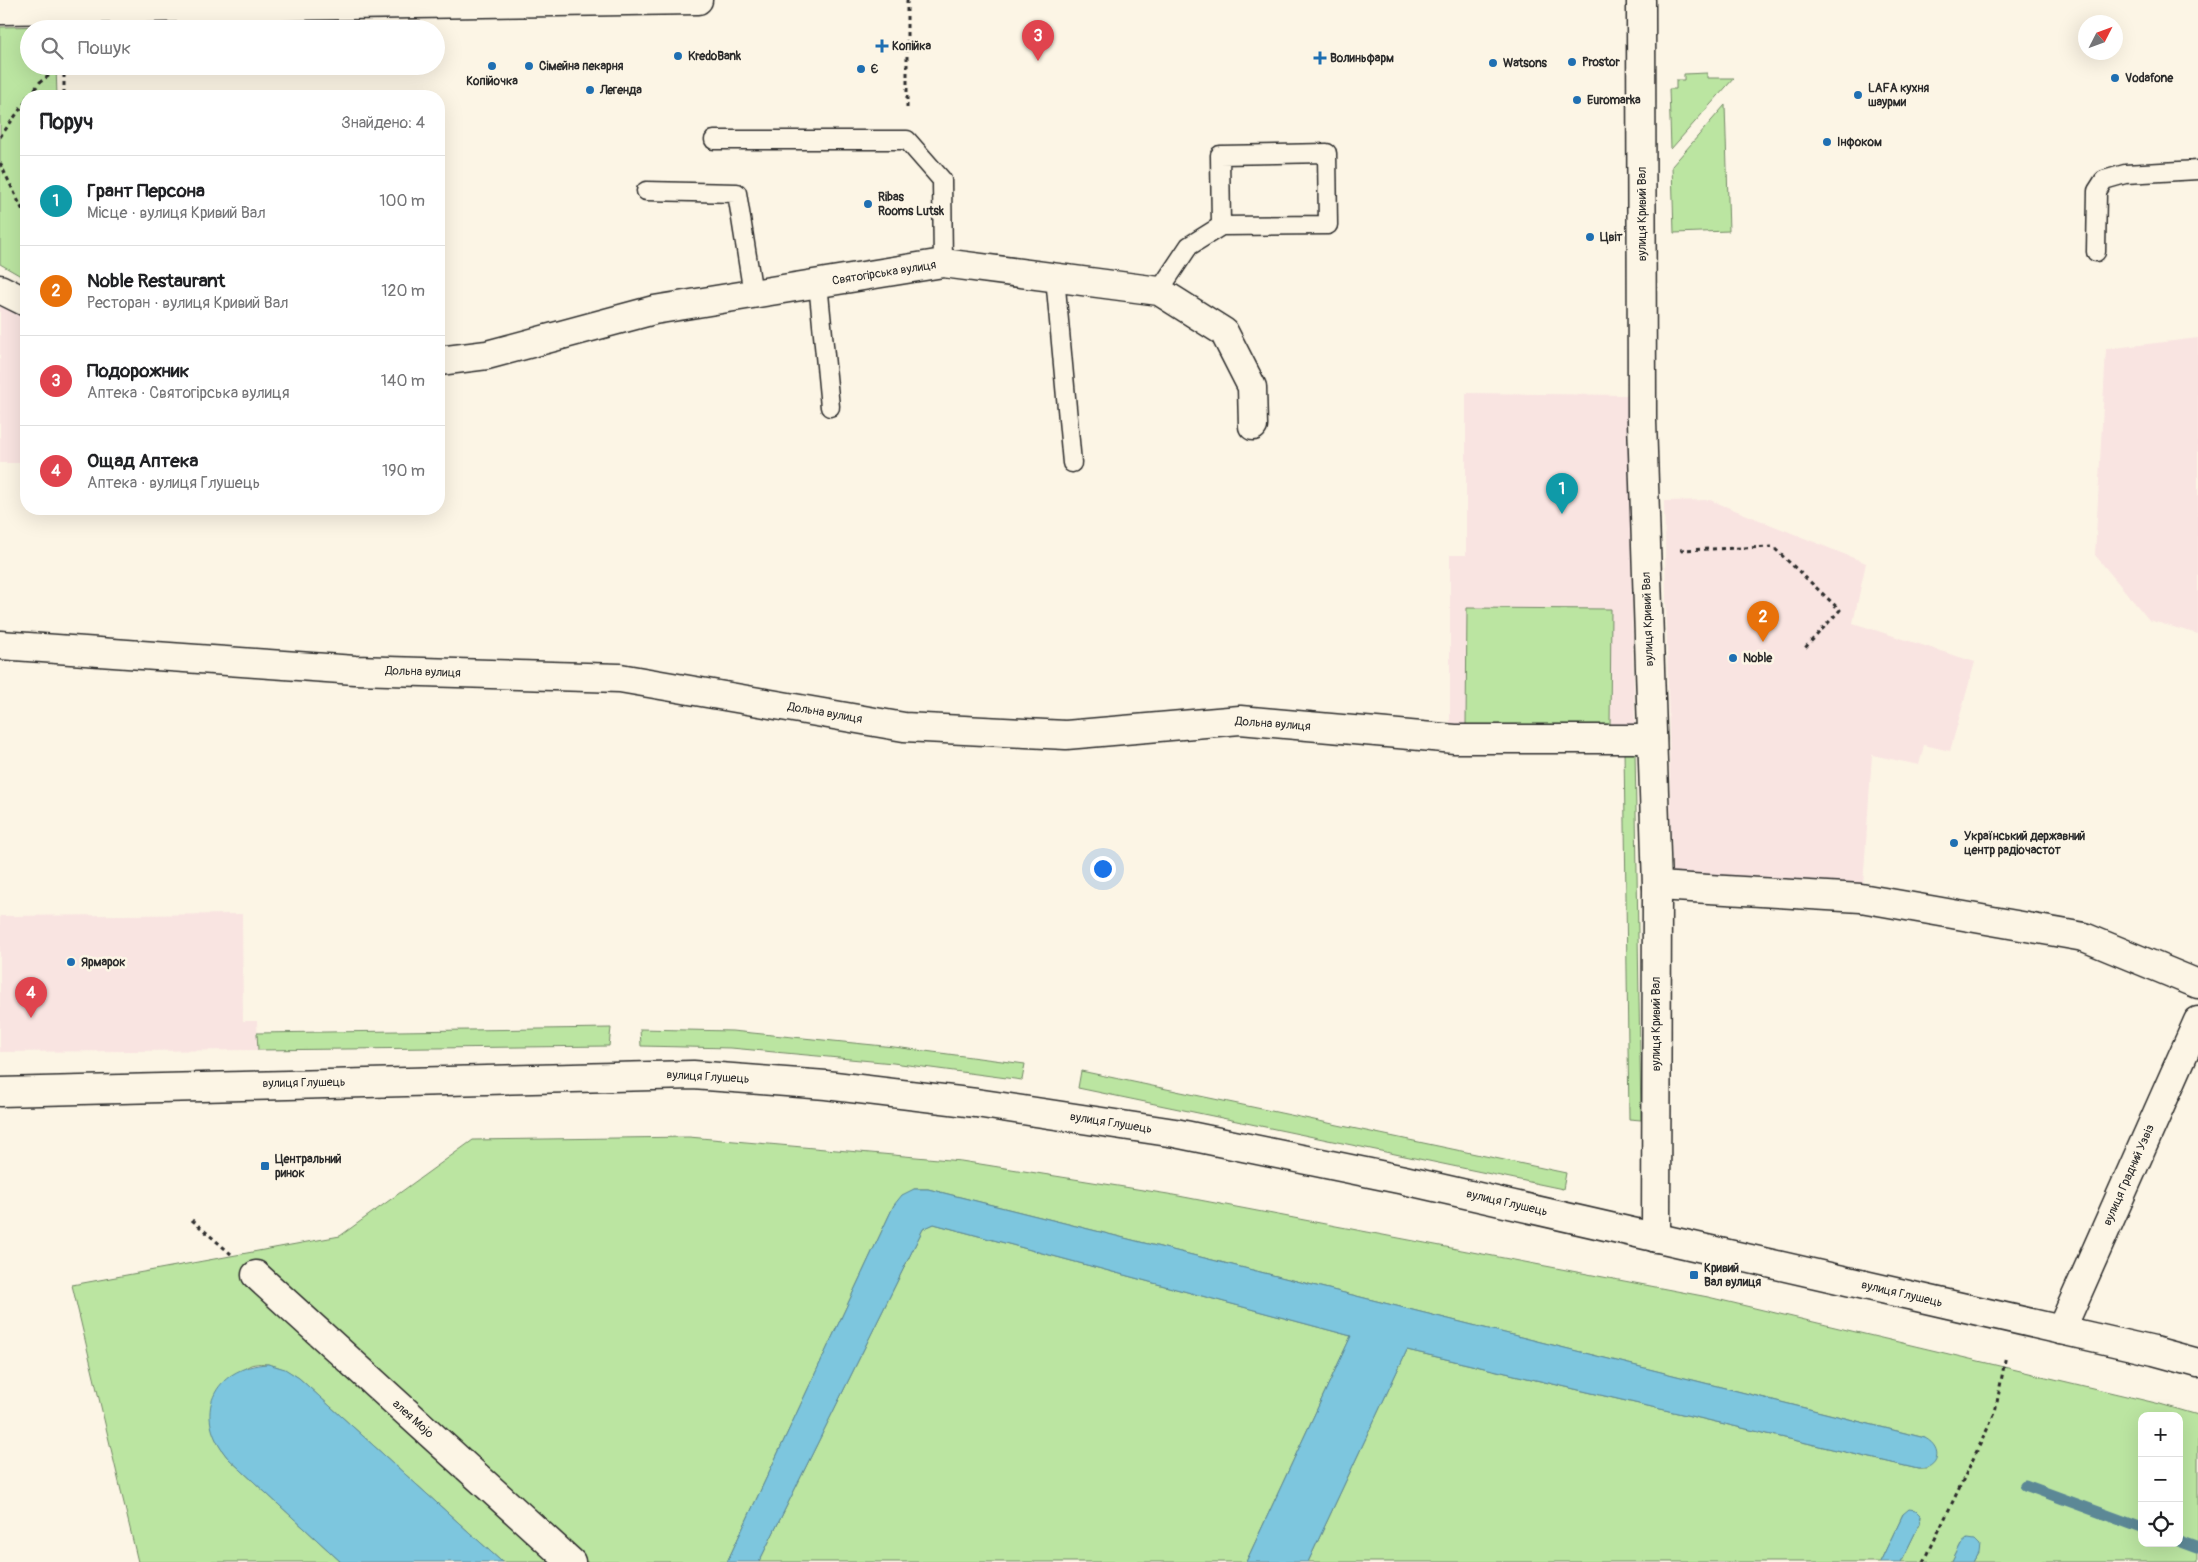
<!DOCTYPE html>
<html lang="uk">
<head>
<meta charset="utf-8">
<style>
  :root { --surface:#fff; --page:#f6f6f6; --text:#202124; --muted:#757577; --line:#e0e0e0; --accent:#db2777 }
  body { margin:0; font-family:Pangolin,sans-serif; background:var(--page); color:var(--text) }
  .controls { position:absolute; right:15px; bottom:15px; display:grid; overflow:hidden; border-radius:10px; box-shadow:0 5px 20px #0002 }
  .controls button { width:45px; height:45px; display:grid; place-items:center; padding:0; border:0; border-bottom:1px solid var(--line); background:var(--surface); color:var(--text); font:25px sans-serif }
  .compass { position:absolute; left:2078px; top:15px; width:45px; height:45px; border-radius:50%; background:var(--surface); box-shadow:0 5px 20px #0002; rotate:48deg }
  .you { position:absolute; left:1102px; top:868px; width:18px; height:18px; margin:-12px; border:4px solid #fff; border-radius:50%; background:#1a73e8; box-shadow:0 0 0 8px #1a73e833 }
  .badge { display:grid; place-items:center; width:32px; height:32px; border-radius:50%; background:var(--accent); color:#fff; font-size:16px; font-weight:700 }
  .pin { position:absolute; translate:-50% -41px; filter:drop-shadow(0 1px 2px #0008) }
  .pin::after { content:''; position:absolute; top:26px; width:18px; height:15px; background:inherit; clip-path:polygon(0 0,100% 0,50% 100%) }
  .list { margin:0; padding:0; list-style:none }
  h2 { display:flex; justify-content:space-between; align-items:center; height:65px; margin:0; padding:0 20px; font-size:21px }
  h2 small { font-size:16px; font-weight:400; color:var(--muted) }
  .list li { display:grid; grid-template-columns:32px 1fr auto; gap:15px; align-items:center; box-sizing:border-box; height:90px; padding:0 20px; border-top:1px solid var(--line) }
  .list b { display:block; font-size:19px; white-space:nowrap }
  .list p { margin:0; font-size:16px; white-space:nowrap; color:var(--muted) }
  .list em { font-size:16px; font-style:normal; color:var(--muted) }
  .icon { flex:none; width:28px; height:28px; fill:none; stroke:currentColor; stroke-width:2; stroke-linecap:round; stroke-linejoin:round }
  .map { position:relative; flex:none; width:2198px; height:1562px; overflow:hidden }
  .search { position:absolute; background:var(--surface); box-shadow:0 5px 20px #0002; left:20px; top:20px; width:425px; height:55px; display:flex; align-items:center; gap:12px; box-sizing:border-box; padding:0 18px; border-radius:28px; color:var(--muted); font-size:19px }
  .panel { position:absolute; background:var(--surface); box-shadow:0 5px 20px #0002; left:20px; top:90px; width:425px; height:425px; border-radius:20px }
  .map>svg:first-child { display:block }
  .built { fill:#f9e4e1 }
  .green { fill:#bbe5a1; stroke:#738866; fill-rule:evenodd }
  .water { fill:#7dc6de; stroke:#5c8896 }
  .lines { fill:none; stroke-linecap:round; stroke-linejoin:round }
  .stream { stroke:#5c8896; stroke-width:11 }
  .lane-casing { stroke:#2b2b2b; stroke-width:21 }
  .street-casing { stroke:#2b2b2b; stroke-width:31 }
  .secondary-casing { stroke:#2b2b2b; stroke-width:31 }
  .path { stroke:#2b2b2b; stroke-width:3; stroke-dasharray:4 4; stroke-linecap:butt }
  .lane { stroke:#fcf5e5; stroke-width:18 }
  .street { stroke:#fcf5e5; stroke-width:28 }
  .secondary { stroke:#fcf5e5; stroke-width:28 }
  .poi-dot { fill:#1f6fb2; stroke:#fcf5e5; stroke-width:2 }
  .labels { text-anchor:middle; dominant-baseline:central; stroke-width:5; stroke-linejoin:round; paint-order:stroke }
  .poi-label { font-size:12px; font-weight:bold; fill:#2b2b2b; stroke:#fcf5e5; text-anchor:start }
  .street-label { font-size:12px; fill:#2b2b2b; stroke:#fcf5e5 }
</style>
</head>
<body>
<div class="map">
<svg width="2198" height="1562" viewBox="0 0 2198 1562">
  <rect width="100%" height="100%" fill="#fcf5e5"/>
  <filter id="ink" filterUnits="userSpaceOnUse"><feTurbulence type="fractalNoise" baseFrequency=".02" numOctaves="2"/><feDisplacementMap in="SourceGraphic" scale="10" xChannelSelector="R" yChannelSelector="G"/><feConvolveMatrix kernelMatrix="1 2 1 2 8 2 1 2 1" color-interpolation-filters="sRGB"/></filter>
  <g filter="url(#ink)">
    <!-- built -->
    <g class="built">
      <polygon points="0,302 24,314 23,463 0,463"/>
      <polygon points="2198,338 2198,634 2149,620 2095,555 2106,349"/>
      <polygon points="1466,393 1627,395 1635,727 1450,725 1450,555 1466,555"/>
      <polygon points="1710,500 1866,563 1853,623 1975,662 1950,751 1924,745 1919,765 1872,755 1863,886 1672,876 1664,501"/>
      <polygon points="242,914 243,1021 257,1021 258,1050 0,1052 0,916"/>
    </g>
    <!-- green -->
    <g class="green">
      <polygon points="56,26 56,29 29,29 29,66 56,66 57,96 26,96 26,279 0,264 0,27"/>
      <polygon points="1707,73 1707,78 1734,78 1671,149 1669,89 1676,89 1676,80 1684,80 1684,74"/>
      <polygon points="1725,105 1729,231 1674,233 1672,166"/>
      <polygon points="1467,608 1611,609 1610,727 1466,725"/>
      <polygon points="1624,749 1635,749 1641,1120 1629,1119"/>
      <polygon points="611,1028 609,1046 258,1050 257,1033"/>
      <polygon points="640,1029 732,1031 894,1047 1025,1064 1022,1080 893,1063 731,1048 641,1046"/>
      <polygon points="1081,1071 1566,1173 1563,1189 1078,1088"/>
      <path d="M 689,1137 L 961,1161 L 1168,1194 L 1708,1297 L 2160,1404 L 2198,1415 L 2198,1562 L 1973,1562 L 1978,1553 L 1961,1544 L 1952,1562 L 1901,1562 L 1920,1523 L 1921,1515 L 1916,1510 L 1903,1514 L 1880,1562 L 1308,1562 L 1407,1350 L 1918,1469 L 1926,1469 L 1925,1438 L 928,1189 L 914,1189 L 894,1205 L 727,1562 L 502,1562 L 299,1378 C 285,1369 268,1360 251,1365 C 246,1367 240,1372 235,1375 C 202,1395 206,1432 228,1458 L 341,1562 L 138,1562 L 72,1285 L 340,1236 L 473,1140 ZM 2142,1416 L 2179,1416 L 2179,1543 L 2142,1543 Z"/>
      <polygon points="934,1224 1351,1336 1246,1562 759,1562 923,1229"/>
    </g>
    <!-- water -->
    <g class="water">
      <path d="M 914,1189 L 928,1189 L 1925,1438 C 1944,1448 1939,1469 1918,1469 L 1407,1350 L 1308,1562 L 1246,1562 L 1351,1336 L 934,1224 L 923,1229 L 759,1562 L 727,1562 L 894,1205 L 902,1195 Z"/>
      <path d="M 268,1364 L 285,1369 L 299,1378 L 502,1562 L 341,1562 L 228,1458 C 192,1416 212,1367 268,1364 Z"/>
      <polygon points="1909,1509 1916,1510 1921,1515 1920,1523 1901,1562 1880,1562 1903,1514"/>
      <polygon points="1967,1539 1974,1540 1979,1545 1978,1553 1973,1562 1952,1562 1961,1544"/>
    </g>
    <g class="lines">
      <!-- stream -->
      <g class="stream">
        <polyline points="2025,1485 2142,1528"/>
        <polyline points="2179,1541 2198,1548"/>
      </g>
      <!-- lane casing -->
      <g class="lane-casing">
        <g id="lane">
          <polyline points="714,140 907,140 942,180 943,263"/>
          <polyline points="646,191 737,193 753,294"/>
          <polyline points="2096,252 2097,191 2104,180 2125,174 2198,170"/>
          <polyline points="1055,277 1072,463"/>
          <polyline points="818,283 830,407"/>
          <polyline points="1159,291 1189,246 1221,226 1328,225 1327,153 1220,155 1221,226"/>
        </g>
      </g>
      <!-- street casing -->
      <g class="street-casing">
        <g id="street">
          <polyline points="1641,0 1642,421 1657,886 1656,1238"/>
          <polyline points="0,10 698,0"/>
          <polyline points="0,289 26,302"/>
          <polyline points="439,361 487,355 654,310 943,263 1159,291 1224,332 1252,387 1253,426"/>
          <polyline points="0,645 355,670 620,678 904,727 1066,735 1240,720 1455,739 1652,739"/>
          <polyline points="1657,886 1861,898 2084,937 2198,984"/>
          <polyline points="256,1275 571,1562"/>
          <polyline points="2061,1330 2198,1021"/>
        </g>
      </g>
      <!-- secondary casing -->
      <g class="secondary-casing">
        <polyline id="secondary" points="0,1092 693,1075 826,1085 976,1103 1175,1133 1404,1180 2154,1351 2198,1363"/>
      </g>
      <!-- path -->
      <g class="path">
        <polyline points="907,0 907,112"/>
        <polyline points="64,66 64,96"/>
        <polyline points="30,96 40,82 63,66"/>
        <polyline points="0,137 26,101"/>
        <polyline points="0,163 26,217"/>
        <polyline points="1680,550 1773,547 1840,610 1803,650"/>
        <polyline points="192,1220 231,1254"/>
        <polyline points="1924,1562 1995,1413 2006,1355"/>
      </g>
      <!-- lane -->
      <use href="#lane" class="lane"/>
      <!-- street -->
      <use href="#street" class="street"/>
      <!-- secondary -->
      <use href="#secondary" class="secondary"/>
    </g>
  </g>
  <!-- markers -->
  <g class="poi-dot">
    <path d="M879.5 38.5h5v5h5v5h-5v5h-5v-5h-5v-5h5z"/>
    <circle cx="678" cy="56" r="5"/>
    <path d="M1317.5 50.5h5v5h5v5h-5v5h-5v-5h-5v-5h5z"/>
    <circle cx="1572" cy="62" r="5"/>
    <circle cx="1493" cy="63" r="5"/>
    <circle cx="492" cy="66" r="5"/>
    <circle cx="529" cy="66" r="5"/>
    <circle cx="861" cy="69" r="5"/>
    <circle cx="2115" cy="78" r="5"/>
    <circle cx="590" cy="90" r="5"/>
    <circle cx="1858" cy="95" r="5"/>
    <circle cx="1577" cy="100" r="5"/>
    <circle cx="1827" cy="142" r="5"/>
    <circle cx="868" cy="204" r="5"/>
    <circle cx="1590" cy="237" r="5"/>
    <circle cx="1733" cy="658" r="5"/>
    <circle cx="1954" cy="843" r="5"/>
    <circle cx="71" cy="962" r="5"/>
    <rect x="260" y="1161" width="10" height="10" rx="2.5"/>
    <rect x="1689" y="1270" width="10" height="10" rx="2.5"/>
  </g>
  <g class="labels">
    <!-- poi labels -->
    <g class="poi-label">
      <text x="892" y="46">Копійка</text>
      <text x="688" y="56">KredoBank</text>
      <text x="1330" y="58">Волиньфарм</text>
      <text x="1582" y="62">Prostor</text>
      <text x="1503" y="63">Watsons</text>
      <text x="539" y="66">Сімейна пекарня</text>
      <text x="871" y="69">Є</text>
      <text x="2125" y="78">Vodafone</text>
      <text x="492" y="81" text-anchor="middle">Копійочка</text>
      <text x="1868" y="88">LAFA кухня<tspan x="1868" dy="14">шаурми</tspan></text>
      <text x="600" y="90">Легенда</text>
      <text x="1587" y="100">Euromarka</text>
      <text x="1837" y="142">Інфоком</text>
      <text x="878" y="197">Ribas<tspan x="878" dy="14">Rooms Lutsk</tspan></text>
      <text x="1600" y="237">Цвіт</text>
      <text x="1743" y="658">Noble</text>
      <text x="1964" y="836">Український державний<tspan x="1964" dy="14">центр радіочастот</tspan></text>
      <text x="81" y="962">Ярмарок</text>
      <text x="275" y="1159">Центральний<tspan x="275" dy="14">ринок</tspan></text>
      <text x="1704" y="1268">Кривий<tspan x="1704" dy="14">Вал вулиця</tspan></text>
    </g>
    <!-- street labels -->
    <g class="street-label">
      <text transform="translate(1642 214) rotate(-90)">вулиця Кривий Вал</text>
      <text transform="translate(884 273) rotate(-9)">Святогірська вулиця</text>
      <text transform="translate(1648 619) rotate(-92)">вулиця Кривий Вал</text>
      <text transform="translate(423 672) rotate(2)">Дольна вулиця</text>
      <text transform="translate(825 713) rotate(10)">Дольна вулиця</text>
      <text transform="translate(1273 724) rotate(4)">Дольна вулиця</text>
      <text transform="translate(1656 1024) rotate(-90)">вулиця Кривий Вал</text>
      <text transform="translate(708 1077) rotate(3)">вулиця Глушець</text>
      <text transform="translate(304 1083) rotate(-1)">вулиця Глушець</text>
      <text transform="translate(1111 1123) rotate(9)">вулиця Глушець</text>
      <text transform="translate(2129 1175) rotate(-66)">вулиця Градний Узвіз</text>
      <text transform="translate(1507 1203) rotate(13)">вулиця Глушець</text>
      <text transform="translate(1902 1294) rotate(13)">вулиця Глушець</text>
      <text transform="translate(413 1419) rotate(42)">алея Mojo</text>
    </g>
  </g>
</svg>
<div class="controls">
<button>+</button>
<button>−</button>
<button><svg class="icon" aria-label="locate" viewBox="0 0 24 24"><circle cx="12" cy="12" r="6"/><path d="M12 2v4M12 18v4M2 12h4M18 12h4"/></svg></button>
</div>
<svg class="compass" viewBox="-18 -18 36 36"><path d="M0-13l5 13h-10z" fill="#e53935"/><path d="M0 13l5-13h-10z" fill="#757577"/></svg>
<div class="you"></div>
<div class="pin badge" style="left:1562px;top:514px;background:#0f9aa8">1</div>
<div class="pin badge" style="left:1763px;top:642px;background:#e8710a">2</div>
<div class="pin badge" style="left:1038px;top:61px;background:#e0444e">3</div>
<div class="pin badge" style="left:31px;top:1018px;background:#e0444e">4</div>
<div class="search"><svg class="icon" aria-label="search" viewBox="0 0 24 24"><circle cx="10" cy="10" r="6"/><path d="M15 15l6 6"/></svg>Пошук</div>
<section class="panel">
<h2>Поруч<small>Знайдено: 4</small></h2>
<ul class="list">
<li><span class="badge" style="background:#0f9aa8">1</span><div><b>Грант Персона</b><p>Місце · вулиця Кривий Вал</p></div><em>100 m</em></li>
<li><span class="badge" style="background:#e8710a">2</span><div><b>Noble Restaurant</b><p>Ресторан · вулиця Кривий Вал</p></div><em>120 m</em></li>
<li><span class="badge" style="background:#e0444e">3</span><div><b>Подорожник</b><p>Аптека · Святогірська вулиця</p></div><em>140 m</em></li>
<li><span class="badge" style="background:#e0444e">4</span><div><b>Ощад Аптека</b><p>Аптека · вулиця Глушець</p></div><em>190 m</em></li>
</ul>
</section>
</div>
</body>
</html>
